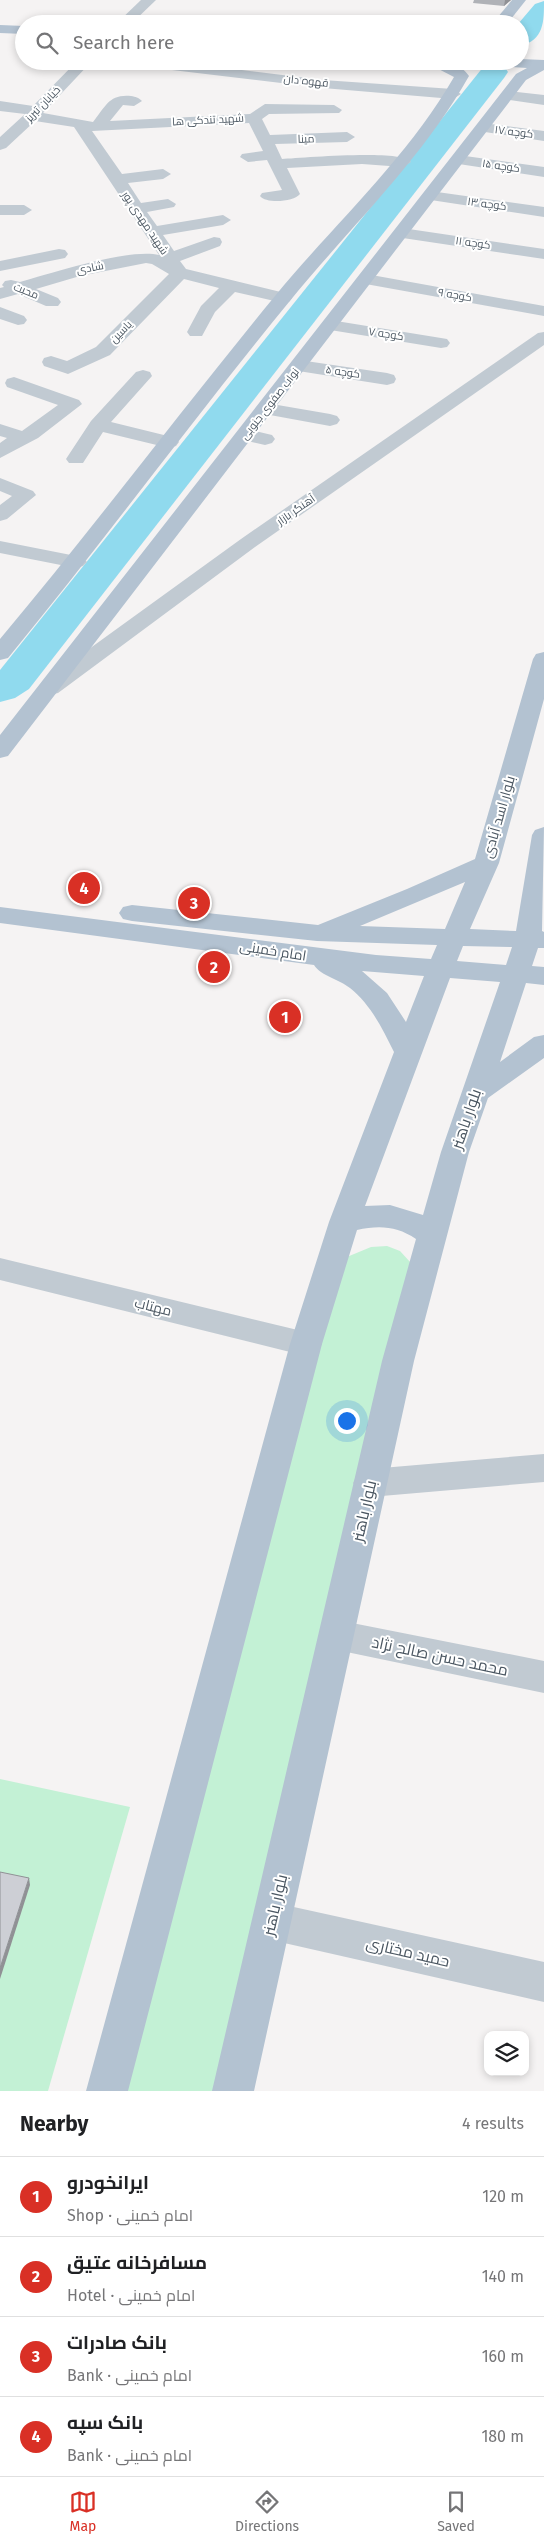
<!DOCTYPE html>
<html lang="en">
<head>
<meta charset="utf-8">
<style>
  :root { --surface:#fff; --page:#f2f2f2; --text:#202124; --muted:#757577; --line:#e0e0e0; --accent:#d93025 }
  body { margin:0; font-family:"Fira Sans",Cairo,sans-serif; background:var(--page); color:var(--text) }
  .controls { position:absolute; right:15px; bottom:15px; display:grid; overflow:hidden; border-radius:10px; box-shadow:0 2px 8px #0003 }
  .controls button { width:45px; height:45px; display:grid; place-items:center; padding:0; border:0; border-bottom:1px solid var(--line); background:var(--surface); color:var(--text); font:25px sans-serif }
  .you { position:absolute; left:346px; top:1420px; width:18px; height:18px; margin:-12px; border:4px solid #fff; border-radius:50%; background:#1a73e8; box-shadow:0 0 0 8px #1a73e833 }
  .badge { display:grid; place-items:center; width:32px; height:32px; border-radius:50%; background:var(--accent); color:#fff; font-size:16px; font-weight:700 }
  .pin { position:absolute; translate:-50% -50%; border:2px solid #fff; box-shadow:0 1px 5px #0006 }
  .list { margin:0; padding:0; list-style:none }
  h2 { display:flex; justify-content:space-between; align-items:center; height:65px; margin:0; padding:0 20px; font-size:21px }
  h2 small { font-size:16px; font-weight:400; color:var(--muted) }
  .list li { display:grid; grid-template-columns:32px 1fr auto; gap:15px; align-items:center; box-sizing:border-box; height:80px; padding:0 20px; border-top:1px solid var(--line) }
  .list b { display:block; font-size:19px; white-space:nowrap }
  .list p { margin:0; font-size:16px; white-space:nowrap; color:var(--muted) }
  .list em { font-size:16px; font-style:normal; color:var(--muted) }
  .icon { flex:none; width:28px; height:28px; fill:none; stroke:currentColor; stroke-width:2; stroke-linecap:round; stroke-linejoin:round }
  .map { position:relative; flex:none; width:544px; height:2091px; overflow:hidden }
  .search { position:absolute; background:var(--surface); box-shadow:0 2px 8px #0003; left:15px; right:15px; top:15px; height:55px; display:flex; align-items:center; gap:12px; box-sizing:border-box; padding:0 18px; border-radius:28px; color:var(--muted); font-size:19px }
  .sheet { height:385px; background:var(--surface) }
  nav { display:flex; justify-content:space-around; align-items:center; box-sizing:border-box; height:70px; border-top:1px solid var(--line); background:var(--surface); font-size:14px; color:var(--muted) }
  nav a { display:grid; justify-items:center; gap:2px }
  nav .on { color:var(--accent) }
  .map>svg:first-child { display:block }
  .green { fill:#c3f1d5 }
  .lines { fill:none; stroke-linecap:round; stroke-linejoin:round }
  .river { fill:#90daee; fill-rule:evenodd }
  .minor { fill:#c1cad2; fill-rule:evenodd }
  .major { fill:#b3c2d1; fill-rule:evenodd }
  .wall { fill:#b0b2b7 }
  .shaded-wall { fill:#909195 }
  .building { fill:#cdcfd5; stroke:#909195 }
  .labels { text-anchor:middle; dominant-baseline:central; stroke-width:4; stroke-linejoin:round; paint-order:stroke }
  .far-street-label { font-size:11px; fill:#4a5661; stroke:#fff }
  .street-label { font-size:14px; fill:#4a5661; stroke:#fff }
  .near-street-label { font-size:16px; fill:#4a5661; stroke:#fff }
</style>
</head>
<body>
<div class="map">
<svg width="544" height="2091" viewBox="0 0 544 2091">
  <rect width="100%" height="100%" fill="#f5f3f3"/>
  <!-- green -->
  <g class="green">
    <polygon points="387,1246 400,1251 411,1263 233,2091 107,2091 342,1259 371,1247"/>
    <polygon points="0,1779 130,1807 48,2091 0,2091"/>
  </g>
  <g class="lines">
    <!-- river -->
    <g class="river">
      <path d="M 544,1 C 544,22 544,40 520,46 L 520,24 L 518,24 L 535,4 Z"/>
      <polygon points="494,64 504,66 508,72 504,78 29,689 15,698 0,702 0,670 484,66"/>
    </g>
    <!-- minor -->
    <g class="minor">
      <polygon points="141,0 156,0 131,24 116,24"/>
      <path d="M 77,61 L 92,61 L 43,113 L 93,122 C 106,106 109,94 131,96 C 136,97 138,97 142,101 L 134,106 L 123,105 L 110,121 L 250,114 L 265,104 L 334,105 L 342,110 L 339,113 L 269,114 L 262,119 L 270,135 L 347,132 L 355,137 L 347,142 L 275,144 L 282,159 C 302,158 402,149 411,162 L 403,167 L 362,164 L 287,168 L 300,194 C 294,202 266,204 260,196 L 262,193 L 282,190 L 267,160 L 248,162 L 240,157 L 242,154 L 263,151 L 249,123 L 92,131 L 122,174 L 163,169 L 171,174 L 163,179 L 128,183 L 141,203 L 168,199 L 176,204 L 174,207 L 147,212 L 157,226 L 223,215 L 231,220 L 223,225 L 163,235 L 174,251 L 214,237 L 220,238 L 222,242 L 220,246 L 180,261 L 186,269 L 289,294 L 292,298 L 289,302 L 283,303 L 235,292 L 215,312 L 202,336 L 190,336 L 187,332 L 201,306 L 219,288 L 184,279 L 110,355 L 68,374 L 44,366 L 42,362 L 44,358 L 51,356 L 67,361 L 96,347 L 169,274 L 152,264 L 146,263 L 80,276 L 36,289 L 58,298 L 61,302 L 58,306 L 46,306 L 18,294 L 0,299 L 0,288 L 4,287 L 2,285 L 5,281 L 11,280 L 20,282 C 52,273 129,248 159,255 L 74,127 L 35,121 L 6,148 L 0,150 L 0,137 L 25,114 L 0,111 L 0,101 L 33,106 Z"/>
      <polygon points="123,61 169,61 323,80 453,89 461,94 453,99 323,88 130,65"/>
      <polygon points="508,91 544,95 544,105 503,99 500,96"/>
      <polygon points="483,123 544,131 544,141 478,131 475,128 478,125"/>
      <polygon points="458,155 544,167 544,177 452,163 450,160 452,157"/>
      <polygon points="430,191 544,207 544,217 424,199 422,196 424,193"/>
      <polygon points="0,205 24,205 32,210 24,215 0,215"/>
      <polygon points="402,228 544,249 544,259 396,237 394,233 396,229"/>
      <polygon points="59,249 65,250 68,254 65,258 0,271 0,261"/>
      <polygon points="366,274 544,306 544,316 360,283 357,279 360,275"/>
      <polygon points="0,307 24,316 27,320 24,324 18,325 0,319"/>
      <polygon points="330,320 441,338 447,339 450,343 447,347 441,348 324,329 321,325 324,321"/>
      <polygon points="544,332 544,345 255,547 58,693 50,695 42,693 39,688 42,683 241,539 538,333"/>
      <polygon points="299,360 387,373 394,375 396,379 394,383 387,385 292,370 290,366 292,362"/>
      <polygon points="143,370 150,372 152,376 111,422 176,438 179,442 176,446 169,448 103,432 83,463 69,463 66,459 91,421 136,372"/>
      <polygon points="14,377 79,400 82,404 38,438 0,458 0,443 7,438 0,436 0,424 22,431 58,405 7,387 5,383 7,379"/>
      <polygon points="266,403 330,414 337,416 340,420 337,424 330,426 259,413 256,409 259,405"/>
      <polygon points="246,429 272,435 275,439 272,443 265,445 239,439 236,435 239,431"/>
      <polygon points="0,478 33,491 36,495 7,519 0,521 0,505 12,496 0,491"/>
      <polygon points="0,541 76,556 83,558 87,562 83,566 76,568 0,553"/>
      <polygon points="0,1258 306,1332 317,1335 322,1344 317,1353 306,1356 0,1280"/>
      <polygon points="544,1454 544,1482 370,1497 358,1493 353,1483 358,1473 370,1469"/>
      <polygon points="337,1620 544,1661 544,1693 337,1650 325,1646 319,1635 325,1624"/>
      <polygon points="271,1902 544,1962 544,2002 271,1940 257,1934 252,1921 257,1908"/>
    </g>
    <!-- major -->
    <g class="major">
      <polygon points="512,0 526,0 507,24 492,24"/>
      <polygon points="0,25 24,26 24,34 0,33"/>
      <polygon points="520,59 544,60 544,70 526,80 8,756 0,758 0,735 516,74 527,68 480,65 473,61 520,61"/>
      <path d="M 423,61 C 440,61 458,60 469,76 C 421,161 350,227 289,302 C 193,419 104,541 8,658 L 0,660 L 0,639 C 94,527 182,409 275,296 C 335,223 406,160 454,77 Z"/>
      <path d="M 544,652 L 544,699 L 499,863 L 470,929 L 516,931 L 532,835 L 535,830 L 544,827 L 542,931 L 544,932 L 544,948 L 538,948 L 532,966 L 544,967 L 544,985 L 526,983 L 500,1062 L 534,1037 L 544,1035 L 544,1058 L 488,1098 L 469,1152 L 414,1361 L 254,2091 L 212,2091 L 382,1361 L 416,1239 C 397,1226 379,1225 357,1230 L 322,1344 L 128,2091 L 86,2091 L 290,1344 L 329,1222 L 394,1052 C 382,1028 371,1005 350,988 C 339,979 321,976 314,965 L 0,923 L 0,907 L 376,955 L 431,959 L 437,945 L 317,941 L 132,921 L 123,919 L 119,913 L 123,907 L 132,905 L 318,925 L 407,889 L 475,859 L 533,659 L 536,654 ZM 465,882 L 445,929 L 360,926 ZM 463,946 L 512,947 L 506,965 L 457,961 ZM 362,971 L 424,976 L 406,1022 L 387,993 ZM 450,978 L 500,982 L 441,1152 L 423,1215 L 390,1205 L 365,1206 Z"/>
    </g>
  </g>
  <!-- wall -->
  <polygon class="wall" points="474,0 511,0 504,6 473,3"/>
  <!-- shaded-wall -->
  <g class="shaded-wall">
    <polygon points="505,0 511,0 504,6"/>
    <polygon points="29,1878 30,1885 0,1979 0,1968"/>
  </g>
  <!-- building -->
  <polygon class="building" points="0,1872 29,1878 0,1968"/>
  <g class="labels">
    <!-- far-street labels -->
    <g class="far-street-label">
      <text transform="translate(306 81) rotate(6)">قهوه دان</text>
      <text transform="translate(43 104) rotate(-46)">خیابان تبریز</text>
      <text transform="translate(208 120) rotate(-3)">شهید تندکی ها</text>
      <text transform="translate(514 132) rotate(7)">کوچه ۱۷</text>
      <text transform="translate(306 139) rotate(-2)">مینا</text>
      <text transform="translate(501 166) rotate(8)">کوچه ۱۵</text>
      <text transform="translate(487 204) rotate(8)">کوچه ۱۳</text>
      <text transform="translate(145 223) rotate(56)">شهید مهدی پور</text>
      <text transform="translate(473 243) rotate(8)">کوچه ۱۱</text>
      <text transform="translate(90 268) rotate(-11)">شادی</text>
      <text transform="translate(26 291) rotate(22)">محبت</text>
      <text transform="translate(455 295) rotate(10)">کوچه ۹</text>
      <text transform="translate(121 332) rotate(-46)">یاسین</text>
      <text transform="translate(386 334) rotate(9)">کوچه ۷</text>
      <text transform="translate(343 372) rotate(8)">کوچه ۵</text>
      <text transform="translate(270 404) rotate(-52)">نواب صفوی جنوبی</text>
      <text transform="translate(296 510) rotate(-35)">آهنگر بازار</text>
    </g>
    <!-- street labels -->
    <g class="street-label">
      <text transform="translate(499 817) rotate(-74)">بلوار اسد آبادی</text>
      <text transform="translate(273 951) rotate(9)">امام خمینی</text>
      <text transform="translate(153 1307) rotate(14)">مهتاب</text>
    </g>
    <!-- near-street labels -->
    <g class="near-street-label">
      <text transform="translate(466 1119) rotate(-71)">بلوار باهنر</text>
      <text transform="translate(364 1511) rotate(-77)">بلوار باهنر</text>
      <text transform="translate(440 1656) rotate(12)">محمد حسن صالح نژاد</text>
      <text transform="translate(275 1905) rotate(-77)">بلوار باهنر</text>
      <text transform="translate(408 1952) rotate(13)">حمید مختاری</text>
    </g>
  </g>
</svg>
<div class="controls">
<button><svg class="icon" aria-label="layers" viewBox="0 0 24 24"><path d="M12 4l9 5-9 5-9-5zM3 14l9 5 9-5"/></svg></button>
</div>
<div class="you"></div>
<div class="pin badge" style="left:285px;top:1017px">1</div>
<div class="pin badge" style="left:214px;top:967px">2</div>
<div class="pin badge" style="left:194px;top:903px">3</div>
<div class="pin badge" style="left:84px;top:888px">4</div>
<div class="search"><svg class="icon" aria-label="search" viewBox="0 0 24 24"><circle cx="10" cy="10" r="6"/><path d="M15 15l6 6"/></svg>Search here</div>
</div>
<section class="sheet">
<h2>Nearby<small>4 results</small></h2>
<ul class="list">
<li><span class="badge">1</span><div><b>ایرانخودرو</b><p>Shop · امام خمینی</p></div><em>120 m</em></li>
<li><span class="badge">2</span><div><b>مسافرخانه عتیق</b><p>Hotel · امام خمینی</p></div><em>140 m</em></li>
<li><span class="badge">3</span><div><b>بانک صادرات</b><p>Bank · امام خمینی</p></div><em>160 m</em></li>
<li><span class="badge">4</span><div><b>بانک سپه</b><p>Bank · امام خمینی</p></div><em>180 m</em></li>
</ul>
</section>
<nav>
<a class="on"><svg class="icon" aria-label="map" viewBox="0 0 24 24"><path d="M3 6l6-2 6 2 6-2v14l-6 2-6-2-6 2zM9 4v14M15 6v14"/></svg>Map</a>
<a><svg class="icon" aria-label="directions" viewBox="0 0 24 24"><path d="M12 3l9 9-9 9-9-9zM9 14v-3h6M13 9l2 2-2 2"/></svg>Directions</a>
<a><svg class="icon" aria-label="saved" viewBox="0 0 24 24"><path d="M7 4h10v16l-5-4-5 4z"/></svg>Saved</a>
</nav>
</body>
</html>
